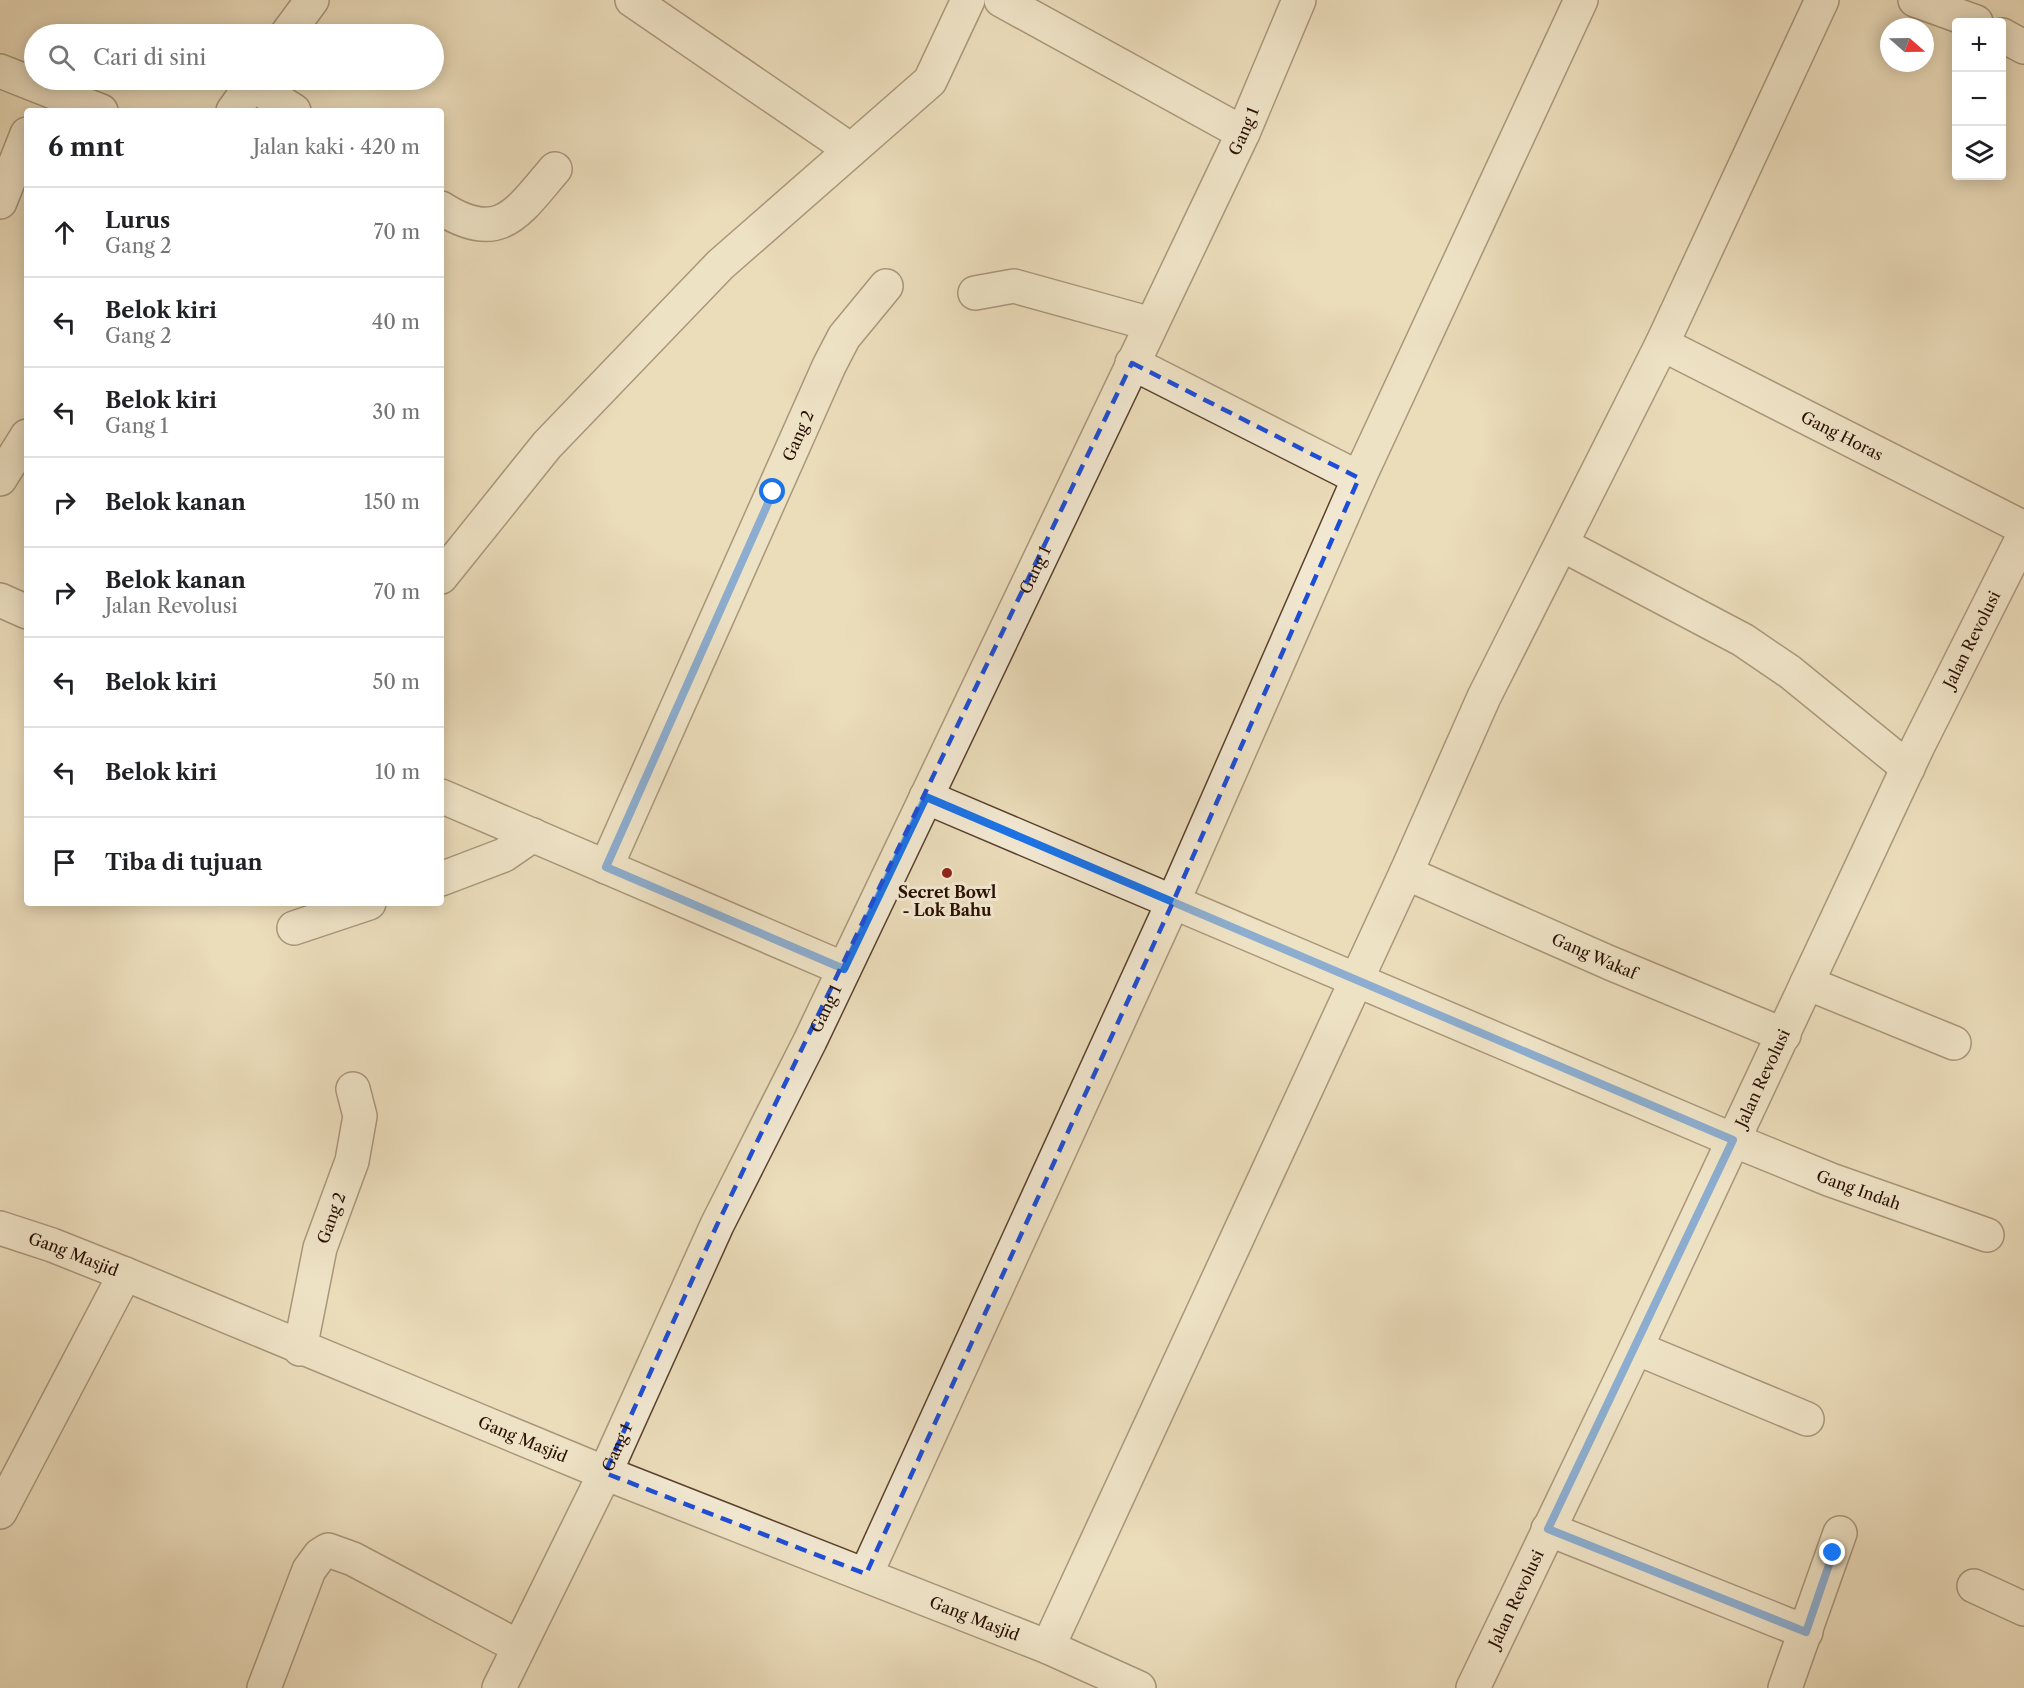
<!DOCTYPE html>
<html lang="id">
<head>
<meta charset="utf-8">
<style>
  :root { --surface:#fff; --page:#f2f2f2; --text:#202124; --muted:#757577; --line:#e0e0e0 }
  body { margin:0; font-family:"Libre Caslon Text",serif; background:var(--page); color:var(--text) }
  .controls { position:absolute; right:18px; top:18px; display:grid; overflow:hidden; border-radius:6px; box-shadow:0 3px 15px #0003 }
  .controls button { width:54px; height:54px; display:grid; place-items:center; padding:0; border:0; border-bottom:2px solid var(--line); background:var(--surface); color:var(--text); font:30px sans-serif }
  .compass { position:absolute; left:1880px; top:18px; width:54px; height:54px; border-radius:50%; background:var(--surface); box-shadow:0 3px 15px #0003; rotate:110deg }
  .stop { position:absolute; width:18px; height:18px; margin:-14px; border:4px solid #1a73e8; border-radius:50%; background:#fff }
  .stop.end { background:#1a73e8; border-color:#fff; box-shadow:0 2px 6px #0008 }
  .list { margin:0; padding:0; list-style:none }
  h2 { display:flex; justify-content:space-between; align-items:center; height:78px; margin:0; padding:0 24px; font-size:26px }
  h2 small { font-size:20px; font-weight:400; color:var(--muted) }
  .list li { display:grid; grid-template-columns:39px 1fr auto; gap:18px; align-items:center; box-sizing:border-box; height:90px; padding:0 24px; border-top:2px solid var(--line) }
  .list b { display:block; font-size:22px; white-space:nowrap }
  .list p { margin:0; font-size:20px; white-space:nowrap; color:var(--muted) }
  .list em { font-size:20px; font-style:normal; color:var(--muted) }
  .icon { flex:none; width:33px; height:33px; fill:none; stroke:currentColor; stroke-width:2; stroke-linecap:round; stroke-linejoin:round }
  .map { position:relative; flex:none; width:2024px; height:1688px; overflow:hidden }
  .search { position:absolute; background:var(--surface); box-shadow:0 3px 15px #0003; left:24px; top:24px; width:420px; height:66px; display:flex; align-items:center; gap:15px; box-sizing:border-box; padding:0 21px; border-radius:33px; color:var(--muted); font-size:22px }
  .panel { position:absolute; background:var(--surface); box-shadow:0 3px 15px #0003; left:24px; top:108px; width:420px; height:798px; border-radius:6px }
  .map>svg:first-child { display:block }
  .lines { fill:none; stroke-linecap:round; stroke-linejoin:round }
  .minor-casing { stroke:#5a422f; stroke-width:36 }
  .minor { stroke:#f2e8d2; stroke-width:33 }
  .route { stroke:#1a73e8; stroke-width:8 }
  .marked { fill:none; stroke:#1d4ed8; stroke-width:4.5; stroke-dasharray:12 8; stroke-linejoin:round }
  .poi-dot { fill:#8f2418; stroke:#f2e8d2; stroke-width:2 }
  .labels { text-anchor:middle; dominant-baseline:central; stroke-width:6; stroke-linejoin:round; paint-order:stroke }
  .street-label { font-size:16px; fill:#290e01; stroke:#f2e8d2 }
  .poi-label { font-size:16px; font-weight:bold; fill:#290e01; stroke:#f2e8d2 }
</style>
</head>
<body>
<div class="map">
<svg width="2024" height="1688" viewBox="0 0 2024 1688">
  <rect width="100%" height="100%" fill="#ebdcba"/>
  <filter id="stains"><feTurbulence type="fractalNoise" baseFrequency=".00333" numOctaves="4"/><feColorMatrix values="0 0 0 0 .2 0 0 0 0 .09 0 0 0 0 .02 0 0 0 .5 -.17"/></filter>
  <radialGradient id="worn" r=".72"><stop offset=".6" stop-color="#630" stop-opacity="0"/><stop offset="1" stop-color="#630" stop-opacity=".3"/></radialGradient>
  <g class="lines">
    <!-- minor casing -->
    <g class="minor-casing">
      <g id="minor">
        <polyline points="632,0 851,150"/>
        <polyline points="1001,0 1243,133"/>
        <polyline points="1915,0 1976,22"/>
        <polyline points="287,34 312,0"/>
        <polyline points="2002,35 2024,47"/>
        <polyline points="0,71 101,111"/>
        <polyline points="252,84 294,111"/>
        <polyline points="233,111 255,80"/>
        <polyline points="0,202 27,134"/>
        <path d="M 441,208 C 500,246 518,212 555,169"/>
        <polyline points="975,293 1014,286 1151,324"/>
        <path id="s1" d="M 1662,344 L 2024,528"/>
        <polyline points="1132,363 1359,478"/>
        <polyline points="0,479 27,436"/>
        <polyline points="1563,545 1743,640 1790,672 1908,768"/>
        <polyline points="441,577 547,445 720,265 930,81 968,0"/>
        <polyline points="0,600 27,612"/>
        <polyline points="441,796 844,969"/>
        <path id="s2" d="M 926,797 L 1733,1140 L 1831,1180 L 1987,1235"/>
        <path id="s3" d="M 606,867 L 829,366 L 844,337 L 886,286"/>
        <path id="s4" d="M 1406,873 L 1610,963 L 1784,1035"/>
        <polyline points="441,879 504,855 533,835"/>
        <polyline points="294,928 369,903"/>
        <polyline points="1807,983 1954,1043"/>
        <path id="s5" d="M 0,1228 L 52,1245 L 125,1274 L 605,1473 L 1048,1647 L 1139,1688"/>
        <polyline points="1636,1348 1807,1419"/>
        <path id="s6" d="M 300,1349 L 320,1248 L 352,1161 L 360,1116 L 353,1089"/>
        <polyline points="0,1512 125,1274"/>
        <polyline points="1548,1529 1806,1632"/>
        <polyline points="866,1574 1173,902 1359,478 1581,0"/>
        <polyline points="1974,1586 2024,1609"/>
        <polyline points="1048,1647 1406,873 1484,697 1662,344 1822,0"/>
        <polyline points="264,1688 309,1570 320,1555 328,1550 353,1559 519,1647"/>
        <path id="s7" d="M 499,1688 L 605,1473 L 717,1225 L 810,1041 L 1243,133 L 1299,0"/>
        <path id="s8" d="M 1473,1688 L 1636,1348 L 1918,746 L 2024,535"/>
        <polyline points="1785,1688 1840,1533"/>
      </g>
    </g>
    <!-- minor -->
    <use href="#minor" class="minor"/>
  </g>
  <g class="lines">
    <!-- route -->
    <polyline class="route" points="773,492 606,867 844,969 926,797 1733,1140 1548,1529 1806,1632 1833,1553"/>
  </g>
  <!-- marked area -->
  <path d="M0 0H2024V1688H0ZM 1132,363 L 1359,478 L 1173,902 L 866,1574 L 605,1473 L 717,1225 Z" fill="#ebdcba" fill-opacity=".55" fill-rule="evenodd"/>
  <path class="marked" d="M 1132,363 L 1359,478 L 1173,902 L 866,1574 L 605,1473 L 717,1225 Z"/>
  <!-- markers -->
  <circle class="poi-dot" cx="947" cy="873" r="6"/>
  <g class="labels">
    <!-- street labels -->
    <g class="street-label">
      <text stroke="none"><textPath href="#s7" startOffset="1726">Gang 1</textPath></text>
      <text stroke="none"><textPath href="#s3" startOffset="472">Gang 2</textPath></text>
      <text stroke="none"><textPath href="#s1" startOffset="202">Gang Horas</textPath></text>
      <text stroke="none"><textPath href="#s7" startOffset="1240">Gang 1</textPath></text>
      <text stroke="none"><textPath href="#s8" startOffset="1161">Jalan Revolusi</textPath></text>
      <text stroke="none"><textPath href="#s4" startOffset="206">Gang Wakaf</textPath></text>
      <text stroke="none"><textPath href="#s7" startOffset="754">Gang 1</textPath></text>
      <text stroke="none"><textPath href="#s8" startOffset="675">Jalan Revolusi</textPath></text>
      <text stroke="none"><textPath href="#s2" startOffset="1012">Gang Indah</textPath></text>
      <text stroke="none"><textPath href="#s6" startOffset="135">Gang 2</textPath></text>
      <text stroke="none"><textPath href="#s5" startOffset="78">Gang Masjid</textPath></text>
      <text stroke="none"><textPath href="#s5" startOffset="564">Gang Masjid</textPath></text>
      <text stroke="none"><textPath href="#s7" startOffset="268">Gang 1</textPath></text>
      <text stroke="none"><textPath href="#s8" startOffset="99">Jalan Revolusi</textPath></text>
      <text stroke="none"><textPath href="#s5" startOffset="1050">Gang Masjid</textPath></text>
    </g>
    <!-- poi labels -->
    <g class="poi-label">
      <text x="947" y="892">Secret Bowl<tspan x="947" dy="18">- Lok Bahu</tspan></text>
    </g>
  </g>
  <rect width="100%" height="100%" filter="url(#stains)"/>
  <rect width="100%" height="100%" fill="url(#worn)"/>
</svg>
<div class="controls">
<button>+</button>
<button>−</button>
<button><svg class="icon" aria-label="layers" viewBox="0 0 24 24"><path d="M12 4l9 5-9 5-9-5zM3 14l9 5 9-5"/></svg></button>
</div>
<svg class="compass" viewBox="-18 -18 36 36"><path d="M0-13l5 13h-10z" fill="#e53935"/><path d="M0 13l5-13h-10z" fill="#757577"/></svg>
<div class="stop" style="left:773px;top:492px"></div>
<div class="stop end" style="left:1833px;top:1553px"></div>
<div class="search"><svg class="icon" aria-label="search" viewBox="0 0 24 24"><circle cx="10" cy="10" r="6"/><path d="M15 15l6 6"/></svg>Cari di sini</div>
<section class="panel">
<h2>6 mnt<small>Jalan kaki · 420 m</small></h2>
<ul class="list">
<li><svg class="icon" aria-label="ahead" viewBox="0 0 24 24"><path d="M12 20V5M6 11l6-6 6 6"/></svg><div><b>Lurus</b><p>Gang 2</p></div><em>70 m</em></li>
<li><svg class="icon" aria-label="left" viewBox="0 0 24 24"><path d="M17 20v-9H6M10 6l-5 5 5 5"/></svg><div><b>Belok kiri</b><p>Gang 2</p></div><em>40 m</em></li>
<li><svg class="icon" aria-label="left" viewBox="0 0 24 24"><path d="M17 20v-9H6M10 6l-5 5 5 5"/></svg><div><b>Belok kiri</b><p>Gang 1</p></div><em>30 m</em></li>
<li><svg class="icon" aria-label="right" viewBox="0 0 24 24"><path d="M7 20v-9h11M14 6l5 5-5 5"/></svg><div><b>Belok kanan</b></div><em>150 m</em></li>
<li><svg class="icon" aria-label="right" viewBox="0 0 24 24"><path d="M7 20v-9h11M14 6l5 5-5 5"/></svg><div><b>Belok kanan</b><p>Jalan Revolusi</p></div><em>70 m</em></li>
<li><svg class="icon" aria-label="left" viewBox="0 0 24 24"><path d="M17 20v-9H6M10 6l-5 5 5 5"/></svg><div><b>Belok kiri</b></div><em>50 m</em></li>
<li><svg class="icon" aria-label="left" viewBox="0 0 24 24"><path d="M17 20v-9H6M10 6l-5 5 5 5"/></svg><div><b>Belok kiri</b></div><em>10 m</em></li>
<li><svg class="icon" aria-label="arrive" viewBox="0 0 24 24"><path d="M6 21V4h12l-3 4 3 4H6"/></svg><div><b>Tiba di tujuan</b></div></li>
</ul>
</section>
</div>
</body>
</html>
